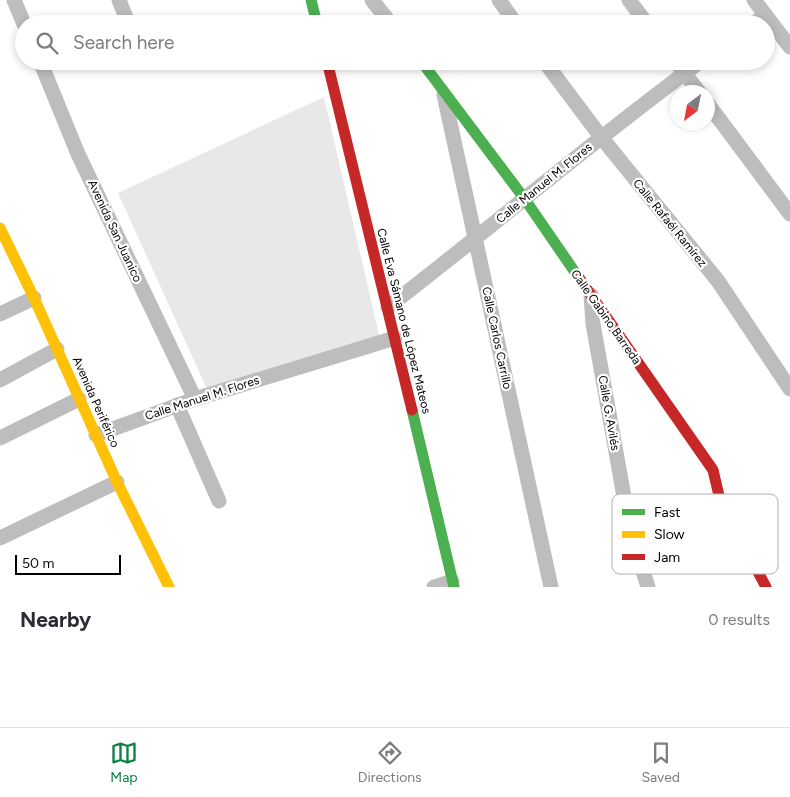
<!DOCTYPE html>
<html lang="en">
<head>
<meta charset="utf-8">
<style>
  :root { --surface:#fff; --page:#f7f7f7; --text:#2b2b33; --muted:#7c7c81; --line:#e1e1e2; --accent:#0b8043 }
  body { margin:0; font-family:Figtree,sans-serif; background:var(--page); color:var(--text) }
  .compass { position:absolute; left:670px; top:85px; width:45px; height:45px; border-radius:50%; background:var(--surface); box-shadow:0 2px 8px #0003; rotate:212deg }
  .scale { position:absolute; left:15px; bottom:12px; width:106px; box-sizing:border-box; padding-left:5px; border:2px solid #000; border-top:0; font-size:14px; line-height:18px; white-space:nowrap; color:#000; -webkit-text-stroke:4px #fff; paint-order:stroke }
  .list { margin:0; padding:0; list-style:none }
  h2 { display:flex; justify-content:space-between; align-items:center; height:65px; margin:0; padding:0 20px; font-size:21px }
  h2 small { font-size:16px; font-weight:400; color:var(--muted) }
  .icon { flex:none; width:28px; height:28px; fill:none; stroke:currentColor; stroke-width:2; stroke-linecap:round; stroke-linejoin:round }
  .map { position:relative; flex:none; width:790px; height:587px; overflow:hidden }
  .search { position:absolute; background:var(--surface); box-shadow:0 2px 8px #0003; left:15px; right:15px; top:15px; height:55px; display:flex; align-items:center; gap:12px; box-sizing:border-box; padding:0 18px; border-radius:28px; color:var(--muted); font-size:19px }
  .sheet { height:140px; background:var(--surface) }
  nav { display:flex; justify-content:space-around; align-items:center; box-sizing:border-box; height:70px; border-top:1px solid var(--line); background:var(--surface); font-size:14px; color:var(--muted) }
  nav a { display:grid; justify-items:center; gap:2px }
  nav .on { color:var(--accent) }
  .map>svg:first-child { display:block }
  .green { fill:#e8e8e8 }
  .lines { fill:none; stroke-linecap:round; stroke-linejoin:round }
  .street { stroke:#bdbdbd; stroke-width:15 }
  .fast { stroke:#4caf50; stroke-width:11 }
  .slow { stroke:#ffc107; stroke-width:11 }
  .jam { stroke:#c62828; stroke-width:11 }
  .labels { text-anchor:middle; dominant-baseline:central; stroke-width:4.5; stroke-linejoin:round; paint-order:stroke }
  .street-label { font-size:12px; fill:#000; stroke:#fff }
  .key { fill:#fff; stroke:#b2b2b2; stroke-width:1 }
  .key-label { font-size:14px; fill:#000 }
</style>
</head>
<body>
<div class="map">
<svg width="790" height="587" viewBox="0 0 790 587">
  <rect width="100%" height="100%" fill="#fff"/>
  <!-- green -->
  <polygon class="green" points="324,97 380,339 207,389 118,193"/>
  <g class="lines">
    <!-- street -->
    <g class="street">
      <polyline points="14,0 24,24"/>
      <polyline points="119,0 127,20"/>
      <polyline points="372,0 391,24"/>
      <polyline points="499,0 516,24"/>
      <polyline points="629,0 647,24"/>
      <polyline points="754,0 790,47"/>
      <polyline points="753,24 765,15"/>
      <polyline points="40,61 78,154 195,399"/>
      <polyline points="544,61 601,137 718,281 790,389"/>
      <polyline points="675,61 699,92"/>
      <polyline points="444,95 551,587"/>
      <polyline points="708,104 790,214"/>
      <polyline points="591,295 593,324 630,530 648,587"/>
      <path d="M 388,307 C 493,226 594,140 701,61"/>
      <polyline points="0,314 34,298"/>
      <polyline points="0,380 57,349"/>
      <polyline points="177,405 219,501"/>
      <polyline points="96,435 195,399 395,338"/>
      <polyline points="0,438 79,399"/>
      <polyline points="0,538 117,482"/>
      <polyline points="434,587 452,581"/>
    </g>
    <!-- fast -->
    <g class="fast">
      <polyline points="311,0 317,24"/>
      <polyline points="421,61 524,198 579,278"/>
      <polyline points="412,410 454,587"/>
    </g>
    <!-- slow -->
    <polyline class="slow" points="0,228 34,298 117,482 169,587"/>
    <!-- jam -->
    <g class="jam">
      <polyline points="327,61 412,410"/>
      <polyline points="579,278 713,470 720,500 766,587"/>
    </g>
  </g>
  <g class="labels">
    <!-- street labels -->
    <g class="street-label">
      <text transform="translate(544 183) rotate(-39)">Calle Manuel M. Flores</text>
      <text transform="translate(670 223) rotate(51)">Calle Rafaél Ramírez</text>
      <text transform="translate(115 231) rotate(65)">Avenida San Juanico</text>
      <text transform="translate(606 317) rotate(55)">Calle Gabino Barreda</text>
      <text transform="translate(404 321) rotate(76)">Calle Eva Sámano de López Mateos</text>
      <text transform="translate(497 338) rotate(78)">Calle Carlos Carrillo</text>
      <text transform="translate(202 398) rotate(-18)">Calle Manuel M. Flores</text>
      <text transform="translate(96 402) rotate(66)">Avenida Periférico</text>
      <text transform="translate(609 413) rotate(80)">Calle G. Avilés</text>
    </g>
  </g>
  <!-- legend -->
  <rect x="612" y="494" width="166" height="80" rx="8" class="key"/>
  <rect x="622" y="509" width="23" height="6" fill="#4caf50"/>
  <rect x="622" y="531" width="23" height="7" fill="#ffc107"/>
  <rect x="622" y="554" width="23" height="6" fill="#c62828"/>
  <g class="key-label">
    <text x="654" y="517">Fast</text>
    <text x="654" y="539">Slow</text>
    <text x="654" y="562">Jam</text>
  </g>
</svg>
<svg class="compass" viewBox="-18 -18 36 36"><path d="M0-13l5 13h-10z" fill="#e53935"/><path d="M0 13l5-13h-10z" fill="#7c7c81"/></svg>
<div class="scale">50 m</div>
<div class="search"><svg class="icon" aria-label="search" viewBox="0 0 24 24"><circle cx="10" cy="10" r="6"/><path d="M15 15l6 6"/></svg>Search here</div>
</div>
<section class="sheet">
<h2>Nearby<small>0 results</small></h2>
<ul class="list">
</ul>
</section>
<nav>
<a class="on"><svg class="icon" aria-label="map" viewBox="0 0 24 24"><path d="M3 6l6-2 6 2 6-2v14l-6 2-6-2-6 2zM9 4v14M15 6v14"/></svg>Map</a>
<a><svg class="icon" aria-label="directions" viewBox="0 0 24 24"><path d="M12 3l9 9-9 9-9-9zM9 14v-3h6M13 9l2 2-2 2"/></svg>Directions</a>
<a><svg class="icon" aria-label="saved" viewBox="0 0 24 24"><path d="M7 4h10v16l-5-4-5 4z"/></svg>Saved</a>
</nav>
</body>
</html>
